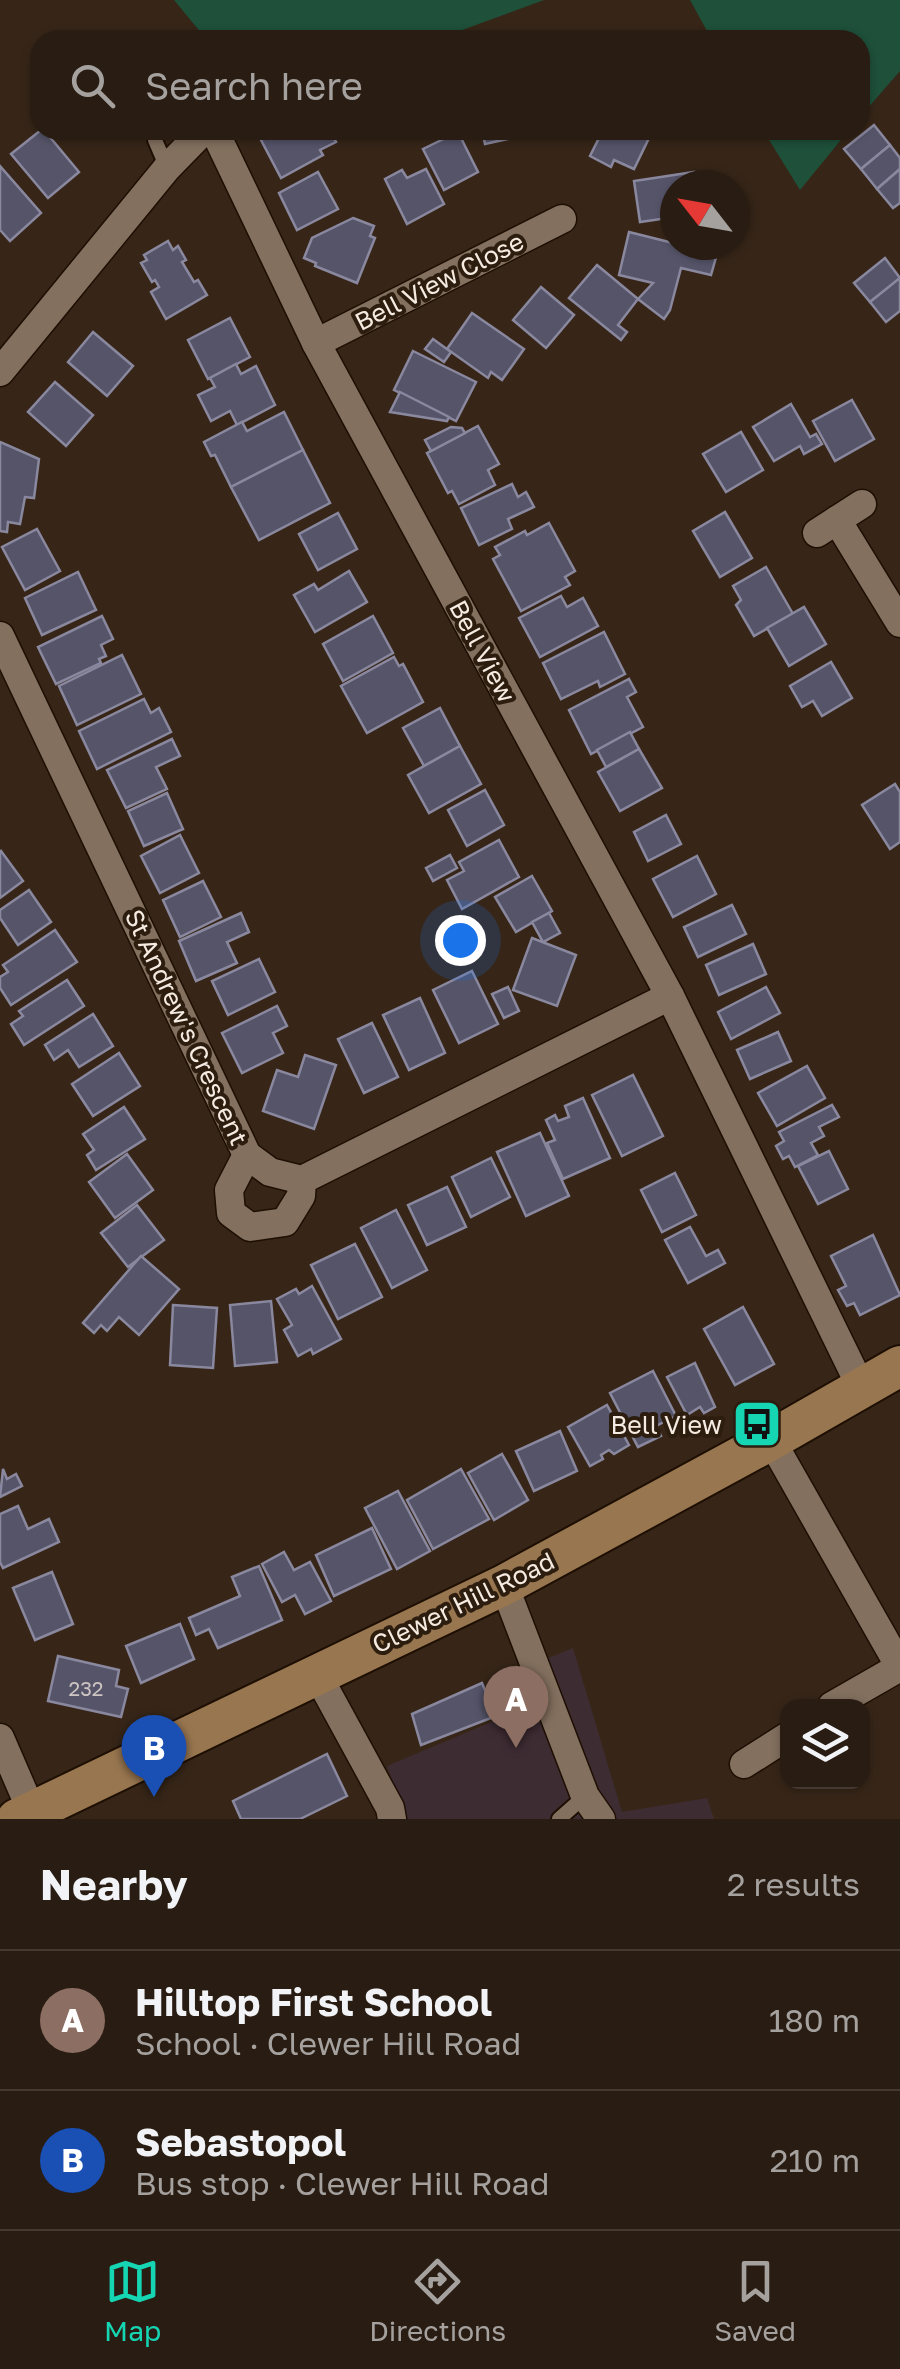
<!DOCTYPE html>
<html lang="en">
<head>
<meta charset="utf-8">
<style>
  :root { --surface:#291c12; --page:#352920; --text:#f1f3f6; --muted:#a5a19f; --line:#453a32; --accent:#15d5b3 }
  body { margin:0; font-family:"Golos Text",sans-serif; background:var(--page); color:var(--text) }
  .controls { position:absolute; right:30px; bottom:30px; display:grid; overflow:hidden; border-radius:20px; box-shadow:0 2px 8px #0004 }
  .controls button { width:90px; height:90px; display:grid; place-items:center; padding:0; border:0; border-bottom:2px solid var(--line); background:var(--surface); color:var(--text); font:50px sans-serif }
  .compass { position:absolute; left:660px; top:170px; width:90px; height:90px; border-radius:50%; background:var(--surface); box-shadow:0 2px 8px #0004; rotate:301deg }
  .you { position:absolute; left:460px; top:940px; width:35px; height:35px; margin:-25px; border:8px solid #fff; border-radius:50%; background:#1a73e8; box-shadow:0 0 0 15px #1a73e833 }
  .badge { display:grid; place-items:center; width:65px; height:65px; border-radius:50%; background:var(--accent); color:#fff; font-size:32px; font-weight:700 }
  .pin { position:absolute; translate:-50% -82px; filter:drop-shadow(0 2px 5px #0008) }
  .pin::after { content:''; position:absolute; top:52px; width:35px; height:30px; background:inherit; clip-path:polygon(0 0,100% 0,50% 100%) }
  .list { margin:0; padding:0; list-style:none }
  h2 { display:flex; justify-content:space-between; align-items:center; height:130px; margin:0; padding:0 40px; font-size:42px }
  h2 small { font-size:32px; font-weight:400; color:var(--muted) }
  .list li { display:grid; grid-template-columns:65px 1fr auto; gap:30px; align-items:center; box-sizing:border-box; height:140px; padding:0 40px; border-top:2px solid var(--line) }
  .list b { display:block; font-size:38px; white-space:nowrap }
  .list p { margin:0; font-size:32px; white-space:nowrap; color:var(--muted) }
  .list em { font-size:32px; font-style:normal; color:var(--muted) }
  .icon { flex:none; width:55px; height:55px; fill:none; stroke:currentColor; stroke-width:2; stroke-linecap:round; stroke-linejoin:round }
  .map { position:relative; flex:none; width:900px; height:1819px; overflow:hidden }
  .search { position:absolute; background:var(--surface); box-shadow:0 2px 8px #0004; left:30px; right:30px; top:30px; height:110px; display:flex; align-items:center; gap:25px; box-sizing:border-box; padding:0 35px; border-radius:30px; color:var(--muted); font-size:38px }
  .sheet { height:410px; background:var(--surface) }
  nav { display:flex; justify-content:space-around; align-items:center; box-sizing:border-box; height:140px; border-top:2px solid var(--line); background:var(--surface); font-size:28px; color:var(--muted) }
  nav a { display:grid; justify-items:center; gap:5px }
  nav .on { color:var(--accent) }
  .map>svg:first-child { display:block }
  .education { fill:#3e2c33 }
  .green { fill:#1e503a }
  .building { fill:#555469; stroke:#8a889f; stroke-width:2.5 }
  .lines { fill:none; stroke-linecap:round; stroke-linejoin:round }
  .lane-casing { stroke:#1e0f03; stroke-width:18 }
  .street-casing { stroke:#1e0f03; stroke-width:31 }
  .secondary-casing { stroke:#1e0f03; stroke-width:44 }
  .lane { stroke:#83705f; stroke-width:14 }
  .street { stroke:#83705f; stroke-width:28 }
  .secondary { stroke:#987650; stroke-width:40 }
  .labels { text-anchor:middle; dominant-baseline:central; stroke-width:8; stroke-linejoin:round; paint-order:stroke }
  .number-label { font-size:20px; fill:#cec5c3 }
  .street-label { font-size:25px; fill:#f6ebe1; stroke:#2c1d0f }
  .poi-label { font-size:25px; fill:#f6ebe1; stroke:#2c1d0f; text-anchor:end }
</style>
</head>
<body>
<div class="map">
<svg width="900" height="1819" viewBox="0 0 900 1819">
  <rect width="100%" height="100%" fill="#372618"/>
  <!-- education -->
  <polygon class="education" points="573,1648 622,1812 707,1798 714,1819 405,1819 387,1766 525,1708 514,1672"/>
  <!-- green -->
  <g class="green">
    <polygon points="174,0 544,0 435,40 207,40"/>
    <polygon points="690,0 900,0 900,71 860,117 860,40 712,40"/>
    <polygon points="763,130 849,130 800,190"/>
  </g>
  <!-- building -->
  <g class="building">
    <polygon points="874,125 890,145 861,169 844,149"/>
    <polygon points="41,130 44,130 79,172 48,198 11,154"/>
    <polygon points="280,130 309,130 314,138 330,130 336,142 320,150 323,155 281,178 261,140"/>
    <polygon points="482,130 524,130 525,135 485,144"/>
    <polygon points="603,130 652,132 634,169 614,160 611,167 590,156"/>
    <polygon points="458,132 478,172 444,190 423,149"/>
    <polygon points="890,145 900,158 900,169 877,189 861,169"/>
    <polygon points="0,166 41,213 10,241 0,230"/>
    <polygon points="426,169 444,204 407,224 385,179 402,170 407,178"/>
    <polygon points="900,169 900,203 893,208 877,189"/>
    <polygon points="318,172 338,209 297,230 279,193"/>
    <polygon points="694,172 696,185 675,185 675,217 640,222 634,181"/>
    <polygon points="353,218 374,226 370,236 375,238 357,283 315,266 316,263 304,258 312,238"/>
    <polygon points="629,232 717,254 711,275 681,268 670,310 664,319 638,299 653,283 619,275"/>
    <polygon points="168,241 173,250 178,246 186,260 182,262 194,282 198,280 207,295 166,319 151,292 159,287 155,280 152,282 141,263 147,260 144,255"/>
    <polygon points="885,258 900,278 870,302 854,283"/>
    <polygon points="597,265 638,299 618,325 627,332 621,340 569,298"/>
    <polygon points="900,278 900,311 886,322 870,302"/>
    <polygon points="541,287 574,315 546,348 513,320"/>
    <polygon points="472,313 524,349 502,380 491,372 488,378 447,349"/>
    <polygon points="230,318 250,357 208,379 188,340"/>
    <polygon points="93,332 133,366 107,396 68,362"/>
    <polygon points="433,339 451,352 444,362 425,349"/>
    <polygon points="413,351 476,382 456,421 394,390"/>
    <polygon points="236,364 241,374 256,366 275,405 237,425 230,411 211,421 198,395 215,387 210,378"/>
    <polygon points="55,382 93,415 66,446 28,412"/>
    <polygon points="400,392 449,417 447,421 390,412"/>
    <polygon points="852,400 874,439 835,461 813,421"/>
    <polygon points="791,404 810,437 816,434 822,444 804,454 800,446 774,461 753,427"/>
    <polygon points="284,412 303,450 231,487 215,455 211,456 204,442 242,422 247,431"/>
    <polygon points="478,426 499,464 488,470 495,485 459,504 452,491 448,493 427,453"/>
    <polygon points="451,427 462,428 465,433 431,451 425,440"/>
    <polygon points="741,432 763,470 726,492 703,454"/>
    <polygon points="0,442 39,459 34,498 25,497 20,524 8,522 7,532 0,531"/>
    <polygon points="303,450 330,503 259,540 231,487"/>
    <polygon points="512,484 518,497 526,492 534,507 508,519 512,529 479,545 461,508"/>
    <polygon points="725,512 752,558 720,577 693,531"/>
    <polygon points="338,513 357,549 318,570 299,534"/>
    <polygon points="549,523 575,571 565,577 570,585 521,611 493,559 500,555 495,547 525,531 527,535"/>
    <polygon points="37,529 60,571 25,590 2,547"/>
    <polygon points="766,567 793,614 754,636 736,605 741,600 733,586"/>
    <polygon points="349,571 367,602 315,632 294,595 314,584 318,590"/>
    <polygon points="78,572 96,610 42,635 25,598"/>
    <polygon points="561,596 567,607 583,598 598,626 540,657 519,618"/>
    <polygon points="804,607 826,644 789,666 767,628"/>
    <polygon points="102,616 113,639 101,645 106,656 99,659 101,663 56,684 38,647"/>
    <polygon points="373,616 393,653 343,681 323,644"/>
    <polygon points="604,632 625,674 600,687 598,681 561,699 543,663"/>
    <polygon points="122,655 141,694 77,725 59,686"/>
    <polygon points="394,657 399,666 403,664 423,702 367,733 341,686"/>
    <polygon points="831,662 852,698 822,716 813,701 802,707 790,686"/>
    <polygon points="629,679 636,692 627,697 643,727 591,754 569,710"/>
    <polygon points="144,699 151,713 159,708 171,732 97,769 79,731"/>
    <polygon points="440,708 460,746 424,766 403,728"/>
    <polygon points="630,732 639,749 606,767 597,750"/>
    <polygon points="172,739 180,756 156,767 167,789 126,808 107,770"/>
    <polygon points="460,746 481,784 429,813 408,775"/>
    <polygon points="639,749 662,788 620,811 598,772"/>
    <polygon points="895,784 900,792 900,842 890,849 862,805"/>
    <polygon points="485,790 504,825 467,846 448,810"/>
    <polygon points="167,793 183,829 144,846 128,811"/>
    <polygon points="666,815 681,844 648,861 634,832"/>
    <polygon points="180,835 199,873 160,893 141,856"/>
    <polygon points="499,840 519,877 462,909 447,880 464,871 459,862"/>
    <polygon points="1,851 23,881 0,898 0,852"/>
    <polygon points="450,855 457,868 433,881 426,868"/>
    <polygon points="697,856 716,894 673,917 653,879"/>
    <polygon points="532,876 552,911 516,932 495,897"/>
    <polygon points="203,881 221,917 180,937 163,900"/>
    <polygon points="29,890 51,922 18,945 0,918 0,910"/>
    <polygon points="732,905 746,934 698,957 684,927"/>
    <polygon points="241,913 249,932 227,942 237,963 196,981 179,941"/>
    <polygon points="549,913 560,933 543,942 532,922"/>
    <polygon points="55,930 77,962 11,1005 0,988 0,977 8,972 3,965"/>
    <polygon points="532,938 576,955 557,1006 513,990"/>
    <polygon points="753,944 766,974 719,995 706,965"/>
    <polygon points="259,959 275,992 228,1015 212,981"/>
    <polygon points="472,971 498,1024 459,1043 433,990"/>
    <polygon points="67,980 84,1006 24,1045 11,1024 23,1016 19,1011"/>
    <polygon points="508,987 519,1011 504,1018 492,994"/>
    <polygon points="766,987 780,1013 731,1039 718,1012"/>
    <polygon points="420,998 445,1053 409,1070 383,1015"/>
    <polygon points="277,1006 287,1026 273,1033 283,1053 242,1073 222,1033"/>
    <polygon points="93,1014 113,1046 79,1067 68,1050 54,1060 45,1045"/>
    <polygon points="372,1023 398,1077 364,1093 338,1039"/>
    <polygon points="778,1032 791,1061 750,1079 737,1050"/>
    <polygon points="119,1053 140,1086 93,1116 72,1084"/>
    <polygon points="305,1055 336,1065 314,1129 263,1111 277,1070 298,1077"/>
    <polygon points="807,1066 825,1098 777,1126 758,1093"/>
    <polygon points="633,1075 663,1136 622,1156 592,1095"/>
    <polygon points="583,1098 610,1158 563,1179 547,1143 555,1140 546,1120 555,1115 558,1121 569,1117 565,1106"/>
    <polygon points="832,1105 839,1117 819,1127 824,1136 811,1143 818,1155 795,1167 789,1156 783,1159 776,1146 784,1141 779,1132"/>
    <polygon points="124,1107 145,1139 96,1170 87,1155 94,1150 83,1134"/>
    <polygon points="540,1133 569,1196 526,1216 497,1152"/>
    <polygon points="829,1151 848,1189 818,1204 798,1166"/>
    <polygon points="127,1154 153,1190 115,1218 89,1182"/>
    <polygon points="491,1158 510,1197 471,1217 452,1177"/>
    <polygon points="675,1173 696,1215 662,1232 641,1190"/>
    <polygon points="447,1187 466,1227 427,1245 408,1205"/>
    <polygon points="137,1205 164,1240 128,1267 101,1233"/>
    <polygon points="396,1210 427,1270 392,1288 361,1228"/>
    <polygon points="690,1227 706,1256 718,1250 725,1263 688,1283 665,1240"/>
    <polygon points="873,1235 900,1295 860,1315 854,1303 847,1306 838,1290 846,1286 831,1256"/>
    <polygon points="355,1244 382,1297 338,1319 311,1265"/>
    <polygon points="141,1256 179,1289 139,1335 119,1317 107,1331 101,1325 94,1333 83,1323"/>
    <polygon points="312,1286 341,1339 313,1354 311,1349 298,1356 284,1330 292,1325 277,1299 296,1289 299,1294"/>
    <polygon points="271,1301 277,1362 235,1366 230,1305"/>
    <polygon points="173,1305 217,1308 213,1368 170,1365"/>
    <polygon points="743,1307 774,1364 735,1385 704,1329"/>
    <polygon points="695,1363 715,1407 704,1413 700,1407 687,1415 667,1377"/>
    <polygon points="653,1371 676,1416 656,1426 661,1436 638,1447 610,1393"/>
    <polygon points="607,1405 629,1445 614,1454 609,1450 601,1455 603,1459 590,1466 568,1427"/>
    <polygon points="560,1431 577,1471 534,1491 516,1451"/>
    <polygon points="502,1454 528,1500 494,1520 468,1473"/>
    <polygon points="3,1469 7,1479 16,1474 22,1486 0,1497"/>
    <polygon points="461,1469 489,1519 433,1549 407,1500"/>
    <polygon points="398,1491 430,1551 397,1569 365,1508"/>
    <polygon points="18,1506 28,1529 49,1519 59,1542 3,1568 0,1562 0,1514"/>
    <polygon points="372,1528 391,1569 334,1596 316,1555"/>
    <polygon points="284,1552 294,1570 310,1562 331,1601 305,1614 295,1595 282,1602 262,1564"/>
    <polygon points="259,1566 282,1620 218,1648 209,1629 196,1635 189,1618 240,1596 232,1577"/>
    <polygon points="52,1572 73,1624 35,1640 13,1588"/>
    <polygon points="180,1624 194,1659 141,1683 126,1646"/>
    <polygon points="58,1656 119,1670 116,1686 128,1689 121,1717 48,1701"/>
    <polygon points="482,1683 496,1716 421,1745 412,1714"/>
    <polygon points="327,1754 347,1796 300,1819 241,1819 233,1801"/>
  </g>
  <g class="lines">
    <!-- lane casing -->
    <g class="lane-casing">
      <g id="lane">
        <polyline points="156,130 155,140 167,168"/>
        <polyline points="559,1819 585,1796"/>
      </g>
    </g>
    <!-- street casing -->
    <g class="street-casing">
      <g id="street">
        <polyline points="214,130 316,343 670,996 861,1387"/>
        <polyline points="316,343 562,219"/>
        <polyline points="0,372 167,168 204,130"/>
        <polyline points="837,520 900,623"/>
        <polyline points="817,533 862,504"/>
        <polyline points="0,636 247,1155 270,1172 302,1180 670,996"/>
        <polyline points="247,1155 229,1190 231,1213 250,1227 285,1222 301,1196 302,1180"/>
        <polyline points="771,1440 900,1667"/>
        <polyline points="504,1585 585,1796 601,1819"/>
        <polyline points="318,1676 390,1808 392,1819"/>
        <polyline points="832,1706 900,1667"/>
        <polyline points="0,1738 35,1819"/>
        <polyline points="744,1764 788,1736"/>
      </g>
    </g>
    <!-- secondary casing -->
    <g class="secondary-casing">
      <polyline id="secondary" points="17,1819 504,1585 771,1440 900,1366"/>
    </g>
    <!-- lane -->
    <use href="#lane" class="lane"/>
    <!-- street -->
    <use href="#street" class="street"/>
    <!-- secondary -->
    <use href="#secondary" class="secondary"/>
  </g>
  <!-- icons -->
  <defs>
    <g id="bus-square" transform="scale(2.5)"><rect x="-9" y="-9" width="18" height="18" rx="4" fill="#15d5b3" stroke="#2c1d0f"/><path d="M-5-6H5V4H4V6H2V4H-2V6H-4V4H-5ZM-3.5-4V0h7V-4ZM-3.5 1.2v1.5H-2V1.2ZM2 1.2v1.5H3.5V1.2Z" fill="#111"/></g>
  </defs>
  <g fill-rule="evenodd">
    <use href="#bus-square" x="757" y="1424"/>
  </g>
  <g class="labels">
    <!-- number labels -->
    <g class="number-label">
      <text x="86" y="1688">232</text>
    </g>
    <!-- street labels -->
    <g class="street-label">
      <text transform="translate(439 281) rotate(-27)">Bell View Close</text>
      <text transform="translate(483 651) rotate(62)">Bell View</text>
      <text transform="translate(187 1027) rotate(65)">St Andrew's Crescent</text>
      <text transform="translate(463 1602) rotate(-26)">Clewer Hill Road</text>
    </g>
    <!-- poi labels -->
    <g class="poi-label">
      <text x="722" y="1424">Bell View</text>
    </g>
  </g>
</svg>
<div class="controls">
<button><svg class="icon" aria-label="layers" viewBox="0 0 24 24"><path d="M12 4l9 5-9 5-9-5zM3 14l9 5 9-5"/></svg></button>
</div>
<svg class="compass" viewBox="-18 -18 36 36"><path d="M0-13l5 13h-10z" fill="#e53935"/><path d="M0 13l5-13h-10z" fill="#a5a19f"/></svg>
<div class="you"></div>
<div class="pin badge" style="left:516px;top:1748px;background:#8d6e63">A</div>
<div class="pin badge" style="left:154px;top:1797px;background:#1a4fb4">B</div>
<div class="search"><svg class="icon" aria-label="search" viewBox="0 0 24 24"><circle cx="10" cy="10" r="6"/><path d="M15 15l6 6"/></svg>Search here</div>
</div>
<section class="sheet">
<h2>Nearby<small>2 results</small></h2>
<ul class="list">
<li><span class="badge" style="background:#8d6e63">A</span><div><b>Hilltop First School</b><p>School · Clewer Hill Road</p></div><em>180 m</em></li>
<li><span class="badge" style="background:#1a4fb4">B</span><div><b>Sebastopol</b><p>Bus stop · Clewer Hill Road</p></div><em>210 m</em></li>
</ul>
</section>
<nav>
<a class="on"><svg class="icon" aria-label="map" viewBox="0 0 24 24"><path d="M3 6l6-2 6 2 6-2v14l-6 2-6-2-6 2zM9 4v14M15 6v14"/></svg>Map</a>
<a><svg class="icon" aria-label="directions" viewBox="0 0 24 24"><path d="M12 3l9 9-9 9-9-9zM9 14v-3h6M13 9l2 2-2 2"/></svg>Directions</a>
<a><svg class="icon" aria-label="saved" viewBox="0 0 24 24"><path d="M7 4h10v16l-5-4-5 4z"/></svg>Saved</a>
</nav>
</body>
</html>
